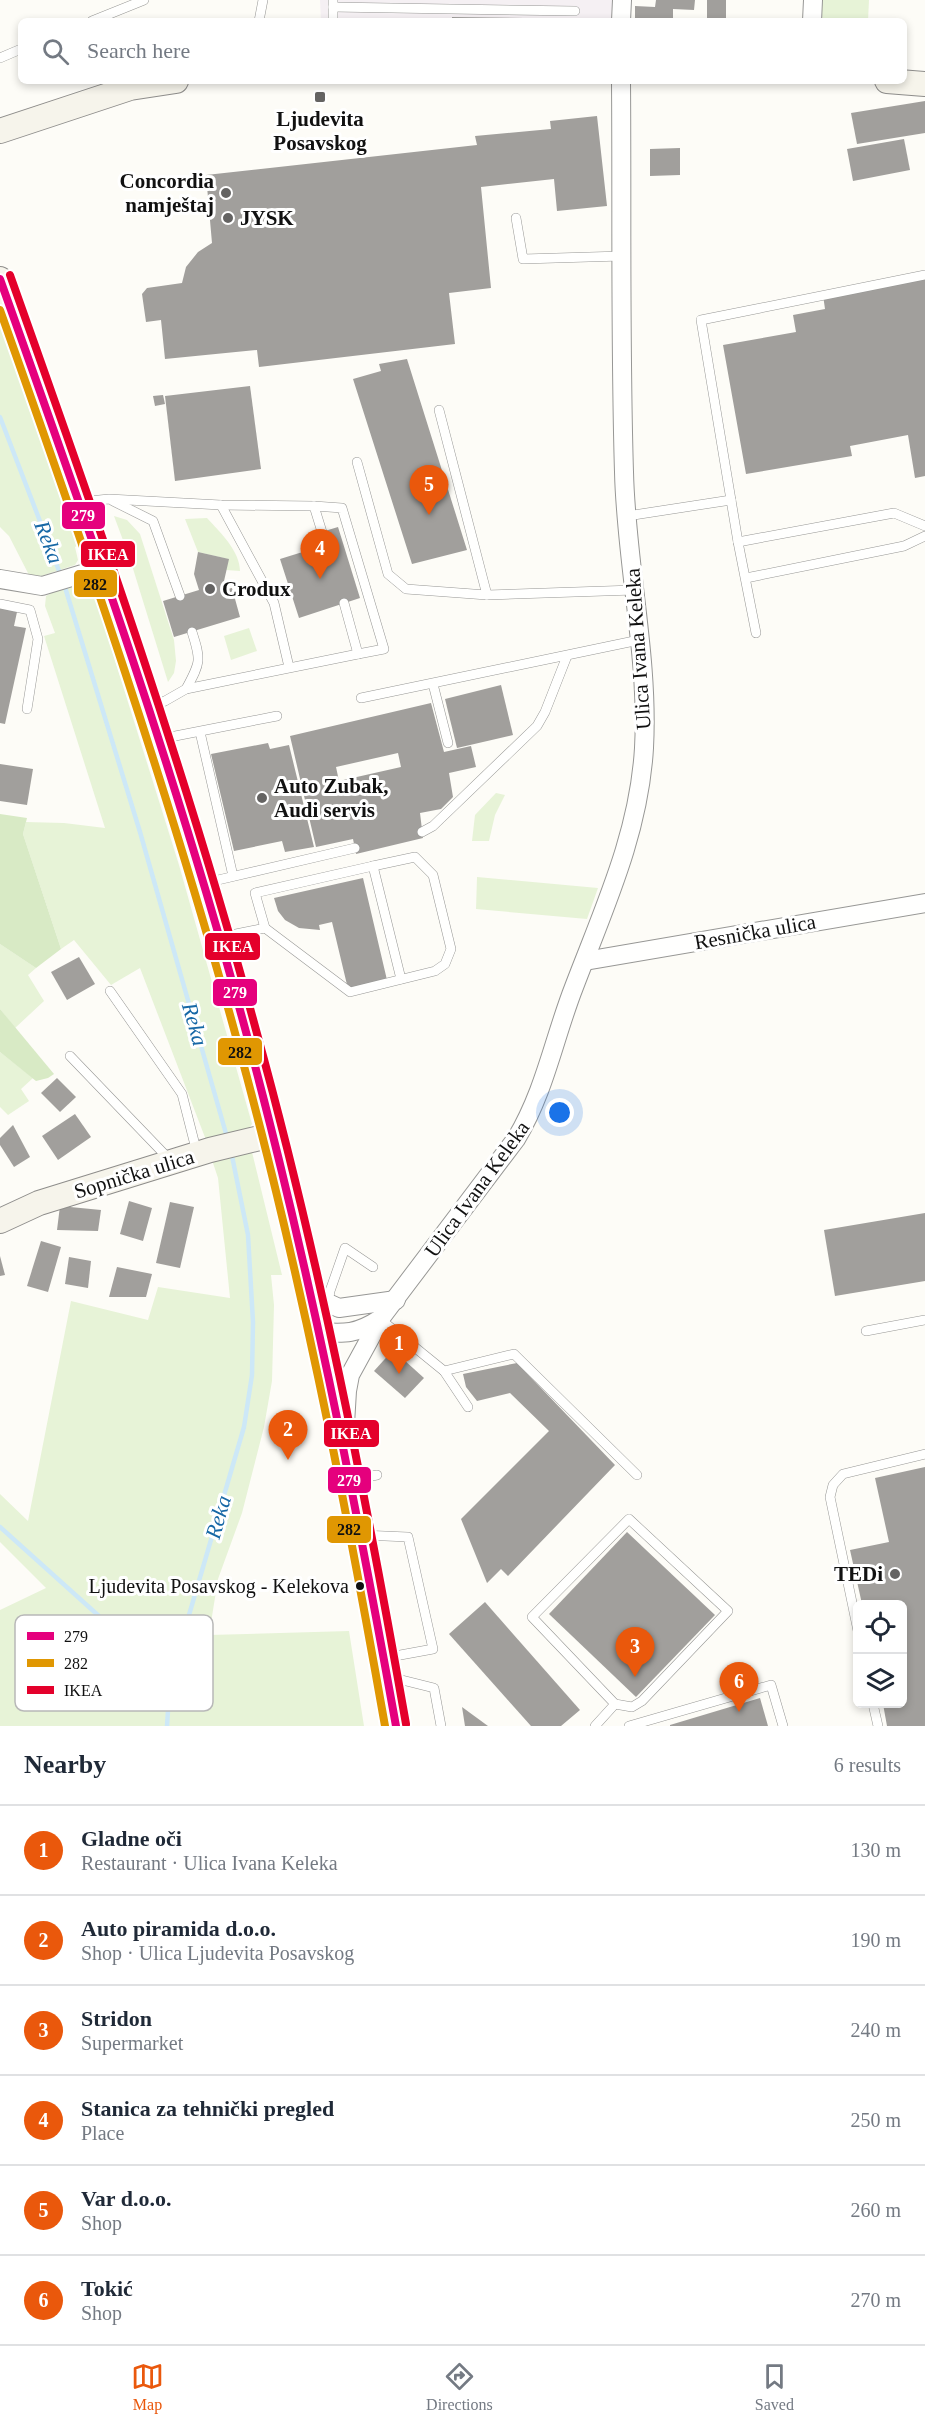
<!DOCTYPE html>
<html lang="en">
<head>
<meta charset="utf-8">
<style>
  :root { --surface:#fff; --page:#f2f2f3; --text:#1f2937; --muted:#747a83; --line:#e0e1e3; --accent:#ea580c }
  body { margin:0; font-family:"Times New Roman",serif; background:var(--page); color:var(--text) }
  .controls { position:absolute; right:18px; bottom:18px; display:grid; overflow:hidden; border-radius:9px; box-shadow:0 3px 9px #0003 }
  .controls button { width:54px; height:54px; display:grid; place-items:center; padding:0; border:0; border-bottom:2px solid var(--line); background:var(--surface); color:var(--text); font:30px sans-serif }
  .you { position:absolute; left:560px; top:1113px; width:21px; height:21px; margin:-15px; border:4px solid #fff; border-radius:50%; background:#1a73e8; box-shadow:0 0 0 9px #1a73e833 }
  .badge { display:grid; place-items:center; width:39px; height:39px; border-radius:50%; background:var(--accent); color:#fff; font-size:20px; font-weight:700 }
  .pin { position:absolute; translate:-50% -50px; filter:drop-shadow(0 2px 3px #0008) }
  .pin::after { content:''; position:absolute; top:32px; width:21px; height:18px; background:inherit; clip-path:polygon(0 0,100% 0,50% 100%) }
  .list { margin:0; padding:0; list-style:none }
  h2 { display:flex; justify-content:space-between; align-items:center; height:78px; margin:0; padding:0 24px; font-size:26px }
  h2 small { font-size:20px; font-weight:400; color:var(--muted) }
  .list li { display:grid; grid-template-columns:39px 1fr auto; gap:18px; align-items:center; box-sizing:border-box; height:90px; padding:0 24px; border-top:2px solid var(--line) }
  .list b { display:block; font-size:22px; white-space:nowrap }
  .list p { margin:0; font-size:20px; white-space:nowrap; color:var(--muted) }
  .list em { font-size:20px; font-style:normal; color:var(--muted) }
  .icon { flex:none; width:33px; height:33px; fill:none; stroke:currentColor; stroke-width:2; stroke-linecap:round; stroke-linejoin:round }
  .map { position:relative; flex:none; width:925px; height:1726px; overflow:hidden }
  .search { position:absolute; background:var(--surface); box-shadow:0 3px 9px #0003; left:18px; right:18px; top:18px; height:66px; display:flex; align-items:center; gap:15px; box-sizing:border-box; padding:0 21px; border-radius:9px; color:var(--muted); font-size:22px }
  .sheet { height:618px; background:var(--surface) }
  nav { display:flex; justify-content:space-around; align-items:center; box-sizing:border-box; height:84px; border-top:2px solid var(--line); background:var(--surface); font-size:16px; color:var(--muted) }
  nav a { display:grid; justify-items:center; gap:3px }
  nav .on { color:var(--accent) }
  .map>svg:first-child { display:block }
  .industrial { fill:#f5f0f3 }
  .green { fill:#e7f3d7 }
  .forest { fill:#d8eac5 }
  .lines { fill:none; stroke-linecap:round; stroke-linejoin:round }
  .stream { stroke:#cde8f7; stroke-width:4.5 }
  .building { fill:#a19f9c; fill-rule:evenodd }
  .lane-casing { stroke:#979795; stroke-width:10 }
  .street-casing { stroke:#979795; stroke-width:20 }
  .secondary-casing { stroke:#8e8d8b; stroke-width:26 }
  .lane { stroke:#fffffe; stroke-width:9 }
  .street { stroke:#fffffe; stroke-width:18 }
  .secondary { stroke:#f6f4eb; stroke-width:24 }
  .bus-1-casing { stroke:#fff; stroke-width:12 }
  .bus-2-casing { stroke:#fff; stroke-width:12 }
  .bus-3-casing { stroke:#fff; stroke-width:12 }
  .bus-1 { stroke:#e5007d; stroke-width:8 }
  .bus-2 { stroke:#e09702; stroke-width:8 }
  .bus-3 { stroke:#e4002b; stroke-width:8 }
  .poi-dot { fill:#646362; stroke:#fff; stroke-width:2 }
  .bus-dot { fill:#111; stroke:#fff; stroke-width:2 }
  .labels { text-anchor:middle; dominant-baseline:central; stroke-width:6; stroke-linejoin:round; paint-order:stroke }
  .bus-label { font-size:20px; fill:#111; stroke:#fff; text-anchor:end }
  .poi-label { font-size:21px; font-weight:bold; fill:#111; stroke:#fff; text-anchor:start }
  .street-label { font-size:21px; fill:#111; stroke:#fff }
  .water-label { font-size:22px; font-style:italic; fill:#1768a6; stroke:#fff }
  .key { fill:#fff; stroke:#b8b8b8; stroke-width:1.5 }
  .key-label { font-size:16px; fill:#111 }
  .line-badge { stroke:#fff; stroke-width:2 }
  .badge-label { font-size:16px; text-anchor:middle; font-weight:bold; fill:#fff }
  .pale-badge-label { font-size:16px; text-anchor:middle; font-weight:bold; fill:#111 }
</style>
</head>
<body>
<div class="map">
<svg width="925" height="1726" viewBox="0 0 925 1726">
  <rect width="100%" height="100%" fill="#fdfcf7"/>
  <!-- industrial -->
  <polygon class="industrial" points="320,0 614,0 613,21 321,21"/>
  <!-- green -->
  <g class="green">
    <polygon points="815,0 869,0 868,21 814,21"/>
    <polygon points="0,326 77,546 75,547 78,560 75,565 41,576 29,575 9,536 0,527"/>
    <polygon points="114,516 127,520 140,534 174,640 176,661 174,673 168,682 130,559"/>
    <path d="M 207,518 C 220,532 240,551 240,571 L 226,570 L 228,559 L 198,552 L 185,519 Z"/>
    <polygon points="86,585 91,588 97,603 179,865 252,1124 248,1130 206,1140 140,968 111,985 74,940 61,949 23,834 26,822 64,823 105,828 44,636 55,633 45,606 46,596 55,591"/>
    <polygon points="249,628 257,651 231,660 224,636"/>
    <polygon points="496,793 505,795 495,815 489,841 472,841 475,815"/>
    <polygon points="477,877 598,888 587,919 476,909"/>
    <polygon points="0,944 36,968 28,975 44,1001 15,1028 0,1009"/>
    <polygon points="0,1052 33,1078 21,1089 29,1101 8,1115 0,1107"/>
    <polygon points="251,1148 282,1275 271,1275 274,1305 272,1381 264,1427 242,1513 218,1579 209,1635 349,1631 364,1726 0,1726 0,1610 46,1588 0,1542 0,1494 28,1521 71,1301 148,1320 158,1287 230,1298 218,1178 211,1157"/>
  </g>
  <!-- forest -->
  <g class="forest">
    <polygon points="0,814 27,818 23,834 61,949 36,968 0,944"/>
    <polygon points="0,1009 54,1074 48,1078 36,1081 0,1052"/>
  </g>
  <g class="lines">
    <!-- stream -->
    <g class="stream">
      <polyline points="0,417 61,576"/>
      <polyline points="64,584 140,832 227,1137"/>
      <polyline points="0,1527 170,1680"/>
      <polyline points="167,1726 170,1680 244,1427 252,1375 253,1322 248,1235 231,1151"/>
    </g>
  </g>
  <!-- building -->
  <g class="building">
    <polygon points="656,0 695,0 694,10 673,9 673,21 635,21 635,6 655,7"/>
    <rect x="707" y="0" width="19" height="21"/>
    <polygon points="452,17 589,19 589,21 452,21"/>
    <polygon points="925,101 925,133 857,144 851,113"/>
    <polygon points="597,116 607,206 557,211 554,179 481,187 491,288 449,293 455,344 259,367 257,350 165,359 161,320 146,322 142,294 147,288 182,283 186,267 198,252 212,243 206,175 477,145 475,136 551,129 550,121"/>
    <polygon points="904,139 910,170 853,181 847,149"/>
    <polygon points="680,148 680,175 650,176 650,149"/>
    <polygon points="925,277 925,476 915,478 908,435 850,446 852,456 746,474 723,345 796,332 793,315 825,309 823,295"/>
    <polygon points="407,359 467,550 412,564 353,379 381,371 379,364"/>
    <polygon points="250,386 261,469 175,481 165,396"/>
    <polygon points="163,395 165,404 155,406 153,396"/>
    <polygon points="338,527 360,598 299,618 280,559 309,550 305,537"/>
    <polygon points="198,552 229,559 222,590 232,588 240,617 174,637 163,601 199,590 194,574"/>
    <polygon points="0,608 17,612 14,626 26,628 5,724 0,723"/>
    <polygon points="501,685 513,735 457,748 445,699"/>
    <path d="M 431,703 L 444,752 L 471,746 L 476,767 L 449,773 L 453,797 L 441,809 L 420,813 L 423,838 L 356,854 L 353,839 L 316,847 L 290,736 ZM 398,753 L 401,767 L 339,781 L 336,767 Z"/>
    <polygon points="268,743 270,749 289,745 314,847 285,852 282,841 234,851 211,754"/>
    <polygon points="0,764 33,769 27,805 0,801"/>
    <polygon points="363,878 387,980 348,989 332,922 319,925 320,930 299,928 285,920 278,911 274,898"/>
    <polygon points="79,957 95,984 67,1000 51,972"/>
    <polygon points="57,1078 76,1097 60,1112 41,1093"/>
    <polygon points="75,1114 91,1137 58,1160 42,1136"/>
    <polygon points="13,1125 30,1157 14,1167 0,1145 0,1138"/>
    <polygon points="129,1201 152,1208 143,1241 120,1234"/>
    <polygon points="170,1202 194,1207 180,1268 156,1263"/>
    <polygon points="60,1206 101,1210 98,1231 57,1230"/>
    <polygon points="925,1213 925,1281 835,1296 824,1230"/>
    <polygon points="41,1241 61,1247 48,1292 27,1286"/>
    <polygon points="0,1256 5,1275 0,1276"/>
    <polygon points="69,1257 91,1261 88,1288 65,1284"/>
    <polygon points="117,1267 152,1274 146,1297 109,1297"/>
    <polygon points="393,1350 424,1378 405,1398 374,1371"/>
    <polygon points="517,1363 615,1465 508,1576 501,1569 487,1583 461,1519 549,1431 510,1393 477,1401 466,1387 463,1374"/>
    <polygon points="925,1467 925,1726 887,1726 883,1704 902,1704 902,1604 862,1604 850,1550 889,1542 875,1478"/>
    <polygon points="627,1532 715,1615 636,1697 549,1614"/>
    <polygon points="485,1602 580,1710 561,1726 531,1726 449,1634"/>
    <polygon points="760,1698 768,1726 670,1726 670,1725"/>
    <polygon points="462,1707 488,1726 465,1726"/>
  </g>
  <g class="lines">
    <!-- lane casing -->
    <g class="lane-casing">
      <g id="lane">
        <polyline points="333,7 575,11"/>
        <polyline points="92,21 144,0"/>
        <polyline points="259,21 263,0"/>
        <polyline points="333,21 333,0"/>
        <polyline points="0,58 21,49"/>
        <polyline points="516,218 523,259 622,256"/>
        <polyline points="439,410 487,595"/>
        <polyline points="357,462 388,574 406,589 487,595 634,590"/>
        <polyline points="113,501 153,521 180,596"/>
        <polyline points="79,502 109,499 221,505 314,506 322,532"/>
        <polyline points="221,505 274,603 289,667"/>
        <polyline points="314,506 342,508 384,649 358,654"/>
        <polyline points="627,516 731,500"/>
        <polyline points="738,542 894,513 925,526"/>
        <polyline points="746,578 904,546 925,536"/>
        <polyline points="0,604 30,610 38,639 27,709"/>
        <polyline points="756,633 738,542 701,320 925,275"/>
        <polyline points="433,684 448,743"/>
        <path d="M 186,689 C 201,662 201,660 192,632"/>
        <polyline points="361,698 639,640"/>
        <polyline points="150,707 165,701 186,689 358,654 344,603"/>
        <polyline points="200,732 233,876"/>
        <polyline points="160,739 277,716"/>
        <polyline points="422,832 433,826 537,726 545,712 567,656"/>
        <polyline points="205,883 355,848"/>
        <polyline points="265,928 255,893 373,866 401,979"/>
        <polyline points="221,937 265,928 350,992 435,971 445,964 451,949 433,875 415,857 373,866"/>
        <polyline points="110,991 182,1094 197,1153"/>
        <polyline points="70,1056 170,1160"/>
        <polyline points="328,1303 330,1291 345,1248 373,1267"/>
        <polyline points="380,1319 444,1371 514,1354 637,1475"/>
        <polyline points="866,1331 925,1320"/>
        <polyline points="444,1371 468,1407"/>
        <polyline points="352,1480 377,1475"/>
        <polygon points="629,1519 728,1611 642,1701 632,1707 615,1704 532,1617"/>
        <polyline points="362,1535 408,1537 433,1649 384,1658"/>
        <polyline points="858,1631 830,1497 833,1485 843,1474 925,1454"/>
        <polyline points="390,1677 434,1688 441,1726"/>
        <polyline points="873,1704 878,1726"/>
        <polyline points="595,1726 615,1704"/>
        <polyline points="629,1726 771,1685 783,1726"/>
      </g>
    </g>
    <!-- street casing -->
    <g class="street-casing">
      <g id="street">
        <polyline points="621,21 622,0"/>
        <polyline points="812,21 813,0"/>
        <polyline points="0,579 42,586 102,568"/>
        <polyline points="585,961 925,903"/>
        <polyline points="309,1289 328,1303 339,1308 396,1300"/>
        <path d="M 319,1332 C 345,1334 357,1334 380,1319 L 516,1139 C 545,1091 554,1038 574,987 C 604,908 639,834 644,748 C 649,656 626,564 624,472 C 620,342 622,211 621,81"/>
        <polyline points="345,1424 347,1391 350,1375 379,1322"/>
      </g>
    </g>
    <!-- secondary casing -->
    <g class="secondary-casing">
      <g id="secondary">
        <polyline points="887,81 925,84"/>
        <polyline points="0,131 130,88 176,81"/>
        <path d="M 0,279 C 89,527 176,777 246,1032 C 308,1260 355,1493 396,1726"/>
        <polyline points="0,1221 39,1203 210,1150 272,1135"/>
      </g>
    </g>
    <!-- lane -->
    <use href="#lane" class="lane"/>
    <!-- street -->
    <use href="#street" class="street"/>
    <!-- secondary -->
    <use href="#secondary" class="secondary"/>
    <!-- bus-1 casing -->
    <g class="bus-1-casing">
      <path id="bus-1" d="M 0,279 C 89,528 177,777 246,1032 C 308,1261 354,1493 396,1726"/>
    </g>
    <!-- bus-2 casing -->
    <g class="bus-2-casing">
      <path id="bus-2" d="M 0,310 C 85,549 168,789 235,1033 C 298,1261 344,1493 385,1726"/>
    </g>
    <!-- bus-3 casing -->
    <g class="bus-3-casing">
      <path id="bus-3" d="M 10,275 C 99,525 187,774 256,1030 C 319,1258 365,1491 406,1724"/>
    </g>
    <!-- bus-1 -->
    <use href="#bus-1" class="bus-1"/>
    <!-- bus-2 -->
    <use href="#bus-2" class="bus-2"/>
    <!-- bus-3 -->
    <use href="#bus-3" class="bus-3"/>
  </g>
  <!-- markers -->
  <g class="poi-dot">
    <rect x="314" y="91" width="12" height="12" rx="3"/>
    <circle cx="226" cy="193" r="6"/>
    <circle cx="228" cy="218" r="6"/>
    <circle cx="210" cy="589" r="6"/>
    <circle cx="262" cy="798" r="6"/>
    <circle cx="895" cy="1574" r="6"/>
  </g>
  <circle class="bus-dot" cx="360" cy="1586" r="5"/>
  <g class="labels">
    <!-- bus labels -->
    <g class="bus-label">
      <text x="349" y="1586">Ljudevita Posavskog - Kelekova</text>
    </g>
    <!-- poi labels -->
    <g class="poi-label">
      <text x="320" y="119" text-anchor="middle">Ljudevita<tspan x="320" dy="24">Posavskog</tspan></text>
      <text x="214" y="181" text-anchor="end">Concordia<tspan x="214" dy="24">namještaj</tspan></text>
      <text x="240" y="218">JYSK</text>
      <text x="222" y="589">Crodux</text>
      <text x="274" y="786">Auto Zubak,<tspan x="274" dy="24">Audi servis</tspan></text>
      <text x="883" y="1574" text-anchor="end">TEDi</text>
    </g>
    <!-- street labels -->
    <g class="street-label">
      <text transform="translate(638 649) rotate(-94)">Ulica Ivana Keleka</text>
      <text transform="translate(755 932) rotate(-10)">Resnička ulica</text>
      <text transform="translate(134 1174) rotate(-17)">Sopnička ulica</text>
      <text transform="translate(477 1189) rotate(-54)">Ulica Ivana Keleka</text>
    </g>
    <!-- water labels -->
    <g class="water-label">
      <text transform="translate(49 542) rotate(69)">Reka</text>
      <text transform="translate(195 1024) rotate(74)">Reka</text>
      <text transform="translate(218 1517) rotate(-74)">Reka</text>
    </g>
  </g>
  <!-- legend -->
  <rect x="15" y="1615" width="198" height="96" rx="9" class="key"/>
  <rect x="27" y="1632" width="27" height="8" fill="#e5007d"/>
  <rect x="27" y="1659" width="27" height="8" fill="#e09702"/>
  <rect x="27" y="1686" width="27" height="8" fill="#e4002b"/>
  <g class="key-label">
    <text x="64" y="1642">279</text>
    <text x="64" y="1669">282</text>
    <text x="64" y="1696">IKEA</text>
  </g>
  <g class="line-badge">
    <rect x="61" y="501" width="45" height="29" rx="6" fill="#e5007d"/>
    <rect x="80" y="540" width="56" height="28" rx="6" fill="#e4002b"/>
    <rect x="73" y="569" width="45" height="29" rx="6" fill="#e09702"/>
    <rect x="204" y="932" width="57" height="29" rx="6" fill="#e4002b"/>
    <rect x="212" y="978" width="46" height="29" rx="6" fill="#e5007d"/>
    <rect x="217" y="1037" width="46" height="29" rx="6" fill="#e09702"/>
    <rect x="323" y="1419" width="57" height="29" rx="6" fill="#e4002b"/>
    <rect x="327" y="1466" width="45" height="28" rx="6" fill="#e5007d"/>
    <rect x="326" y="1515" width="46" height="29" rx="6" fill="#e09702"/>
  </g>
  <g class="badge-label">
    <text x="83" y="521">279</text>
    <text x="108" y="560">IKEA</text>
    <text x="233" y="952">IKEA</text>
    <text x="235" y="998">279</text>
    <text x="351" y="1439">IKEA</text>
    <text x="349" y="1486">279</text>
  </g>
  <g class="pale-badge-label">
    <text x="95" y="590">282</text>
    <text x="240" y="1058">282</text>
    <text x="349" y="1535">282</text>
  </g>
</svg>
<div class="controls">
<button><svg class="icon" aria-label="locate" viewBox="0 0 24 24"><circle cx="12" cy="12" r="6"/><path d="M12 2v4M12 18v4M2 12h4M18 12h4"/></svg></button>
<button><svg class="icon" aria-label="layers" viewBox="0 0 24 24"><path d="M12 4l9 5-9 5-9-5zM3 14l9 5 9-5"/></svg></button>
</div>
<div class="you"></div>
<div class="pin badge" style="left:399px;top:1374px">1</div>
<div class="pin badge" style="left:288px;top:1460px">2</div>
<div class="pin badge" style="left:635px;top:1677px">3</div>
<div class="pin badge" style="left:320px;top:579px">4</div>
<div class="pin badge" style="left:429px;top:515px">5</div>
<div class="pin badge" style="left:739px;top:1712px">6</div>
<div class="search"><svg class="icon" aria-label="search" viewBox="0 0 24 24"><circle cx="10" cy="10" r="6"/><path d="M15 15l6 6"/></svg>Search here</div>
</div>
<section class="sheet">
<h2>Nearby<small>6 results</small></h2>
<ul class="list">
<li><span class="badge">1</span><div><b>Gladne oči</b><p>Restaurant · Ulica Ivana Keleka</p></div><em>130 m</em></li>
<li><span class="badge">2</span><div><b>Auto piramida d.o.o.</b><p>Shop · Ulica Ljudevita Posavskog</p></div><em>190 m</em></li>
<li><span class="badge">3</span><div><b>Stridon</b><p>Supermarket</p></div><em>240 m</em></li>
<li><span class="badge">4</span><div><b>Stanica za tehnički pregled</b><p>Place</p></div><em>250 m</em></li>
<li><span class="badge">5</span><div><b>Var d.o.o.</b><p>Shop</p></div><em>260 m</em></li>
<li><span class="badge">6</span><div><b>Tokić</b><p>Shop</p></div><em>270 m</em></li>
</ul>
</section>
<nav>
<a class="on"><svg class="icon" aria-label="map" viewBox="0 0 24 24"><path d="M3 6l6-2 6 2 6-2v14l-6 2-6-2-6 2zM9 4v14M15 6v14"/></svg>Map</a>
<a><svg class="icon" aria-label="directions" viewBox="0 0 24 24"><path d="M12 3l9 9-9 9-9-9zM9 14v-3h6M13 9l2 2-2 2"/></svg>Directions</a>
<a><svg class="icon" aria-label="saved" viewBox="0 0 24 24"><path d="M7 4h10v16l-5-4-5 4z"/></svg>Saved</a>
</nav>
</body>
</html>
